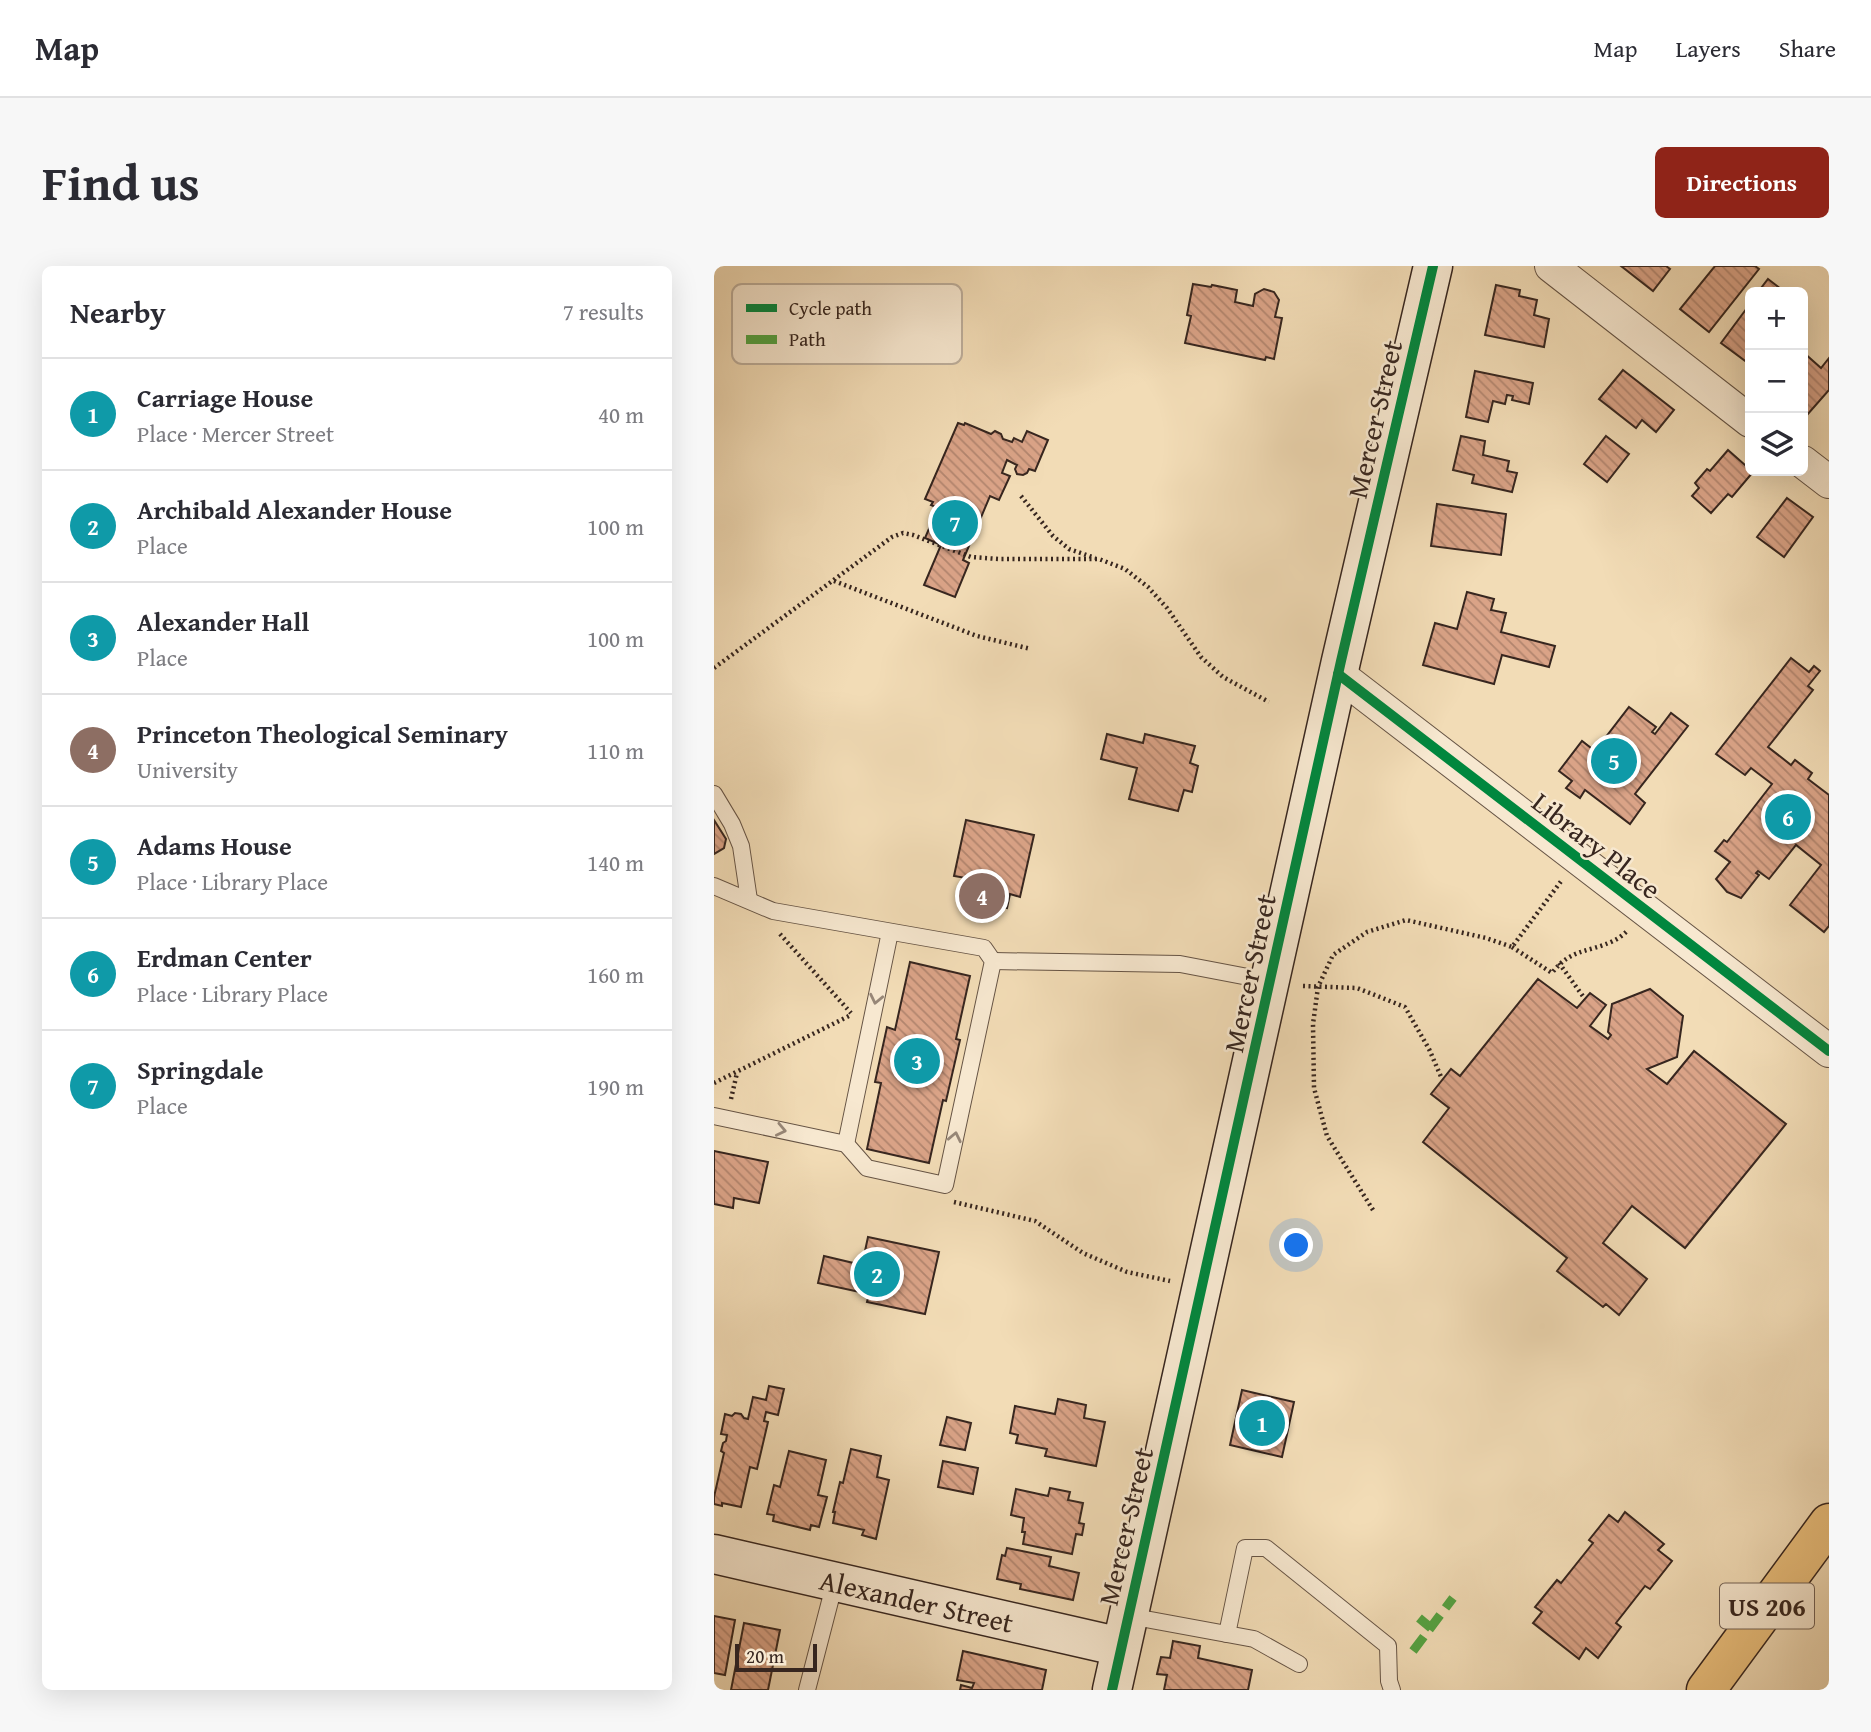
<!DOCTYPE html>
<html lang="en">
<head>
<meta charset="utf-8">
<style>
  :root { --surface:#fff; --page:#f7f7f7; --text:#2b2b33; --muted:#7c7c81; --line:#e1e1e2; --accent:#8f2418 }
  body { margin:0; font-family:"Gentium Book Plus",serif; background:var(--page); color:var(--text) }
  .controls { position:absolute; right:21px; top:21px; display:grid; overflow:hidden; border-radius:10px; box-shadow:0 7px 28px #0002 }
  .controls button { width:63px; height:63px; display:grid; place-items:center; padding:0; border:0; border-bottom:2px solid var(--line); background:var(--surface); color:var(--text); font:35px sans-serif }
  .scale { position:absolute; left:21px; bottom:18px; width:82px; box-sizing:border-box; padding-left:7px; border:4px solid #37261f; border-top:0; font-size:19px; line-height:24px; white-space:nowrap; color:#37261f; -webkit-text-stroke:5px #f7e8d0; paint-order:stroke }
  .you { position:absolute; left:583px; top:980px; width:24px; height:24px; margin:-18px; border:5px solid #fff; border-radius:50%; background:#1a73e8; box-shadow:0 0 0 10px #1a73e833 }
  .badge { display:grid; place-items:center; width:46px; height:46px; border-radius:50%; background:var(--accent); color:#fff; font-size:23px; font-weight:700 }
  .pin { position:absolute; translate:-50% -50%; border:4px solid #fff; box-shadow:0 2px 7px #0006 }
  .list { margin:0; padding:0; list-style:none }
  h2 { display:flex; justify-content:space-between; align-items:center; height:91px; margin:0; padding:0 28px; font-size:30px }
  h2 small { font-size:23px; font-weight:400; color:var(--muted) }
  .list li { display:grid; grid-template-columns:46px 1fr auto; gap:21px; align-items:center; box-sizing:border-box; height:112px; padding:0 28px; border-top:2px solid var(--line) }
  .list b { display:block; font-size:26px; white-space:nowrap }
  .list p { margin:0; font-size:23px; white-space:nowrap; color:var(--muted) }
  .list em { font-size:23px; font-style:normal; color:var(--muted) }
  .icon { flex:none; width:38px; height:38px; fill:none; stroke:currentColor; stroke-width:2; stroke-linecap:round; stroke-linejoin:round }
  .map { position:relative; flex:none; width:1115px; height:1424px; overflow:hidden; border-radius:10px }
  header { display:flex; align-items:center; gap:42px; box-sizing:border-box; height:98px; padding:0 35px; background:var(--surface); border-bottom:2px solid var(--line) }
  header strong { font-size:33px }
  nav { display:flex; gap:38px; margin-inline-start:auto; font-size:24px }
  .intro { display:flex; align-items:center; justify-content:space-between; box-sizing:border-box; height:168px; padding:0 42px }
  h1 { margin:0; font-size:49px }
  .button { padding:18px 32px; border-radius:10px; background:var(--accent); color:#fff; font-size:24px; font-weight:700 }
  main { display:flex; gap:42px; padding:0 42px }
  aside { flex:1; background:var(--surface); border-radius:10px; box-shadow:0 7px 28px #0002 }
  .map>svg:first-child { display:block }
  .building { fill:url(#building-back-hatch); stroke:#37261f; stroke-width:2 }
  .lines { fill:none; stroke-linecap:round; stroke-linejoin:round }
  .service-casing { stroke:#665445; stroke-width:18 }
  .minor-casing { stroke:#665445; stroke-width:34 }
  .secondary-casing { stroke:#37261f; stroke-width:41 }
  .trunk-casing { stroke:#37261f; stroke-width:41 }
  .path { stroke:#37261f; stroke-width:4.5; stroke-dasharray:2 3.5; stroke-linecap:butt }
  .service { stroke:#f7e8d0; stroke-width:16 }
  .minor { stroke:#f7e8d0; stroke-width:32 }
  .secondary { stroke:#f7e8d0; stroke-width:38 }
  .trunk { stroke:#e9be7b; stroke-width:38 }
  .quiet { stroke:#53a341; stroke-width:9; stroke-dasharray:18 9; stroke-linecap:butt }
  .cycleway-casing { stroke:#f7e8d0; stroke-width:15 }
  .cycleway { stroke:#00873e; stroke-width:10 }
  .oneway { stroke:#978778 }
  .labels { text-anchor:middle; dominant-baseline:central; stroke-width:5; stroke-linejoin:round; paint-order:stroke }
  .shield { fill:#f7e8d0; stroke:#716054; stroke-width:2 }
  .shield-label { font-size:26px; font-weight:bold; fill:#37261f }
  .street-label { font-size:28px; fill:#37261f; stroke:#f7e8d0 }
  .key { fill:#f7e8d0; stroke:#bdae9b; stroke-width:2 }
  .key-label { font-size:19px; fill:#37261f }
</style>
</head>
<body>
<header>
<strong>Map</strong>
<nav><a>Map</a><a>Layers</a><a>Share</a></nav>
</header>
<div class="intro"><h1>Find us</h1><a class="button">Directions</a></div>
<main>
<aside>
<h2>Nearby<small>7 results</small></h2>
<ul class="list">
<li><span class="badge" style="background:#0f9aa8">1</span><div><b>Carriage House</b><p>Place · Mercer Street</p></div><em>40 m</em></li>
<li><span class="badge" style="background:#0f9aa8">2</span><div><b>Archibald Alexander House</b><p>Place</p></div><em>100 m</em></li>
<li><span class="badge" style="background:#0f9aa8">3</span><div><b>Alexander Hall</b><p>Place</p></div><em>100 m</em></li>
<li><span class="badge" style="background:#8d6e63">4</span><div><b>Princeton Theological Seminary</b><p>University</p></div><em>110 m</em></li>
<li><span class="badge" style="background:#0f9aa8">5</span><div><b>Adams House</b><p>Place · Library Place</p></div><em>140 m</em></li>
<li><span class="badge" style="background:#0f9aa8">6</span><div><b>Erdman Center</b><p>Place · Library Place</p></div><em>160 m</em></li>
<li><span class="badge" style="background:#0f9aa8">7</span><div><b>Springdale</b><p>Place</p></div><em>190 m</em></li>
</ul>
</aside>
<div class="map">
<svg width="1115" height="1424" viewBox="0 0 1115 1424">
  <defs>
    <pattern id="building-back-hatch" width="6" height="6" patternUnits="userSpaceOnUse" patternTransform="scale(1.75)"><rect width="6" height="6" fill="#daa387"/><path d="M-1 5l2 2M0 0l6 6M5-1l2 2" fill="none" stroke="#b2856e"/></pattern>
  </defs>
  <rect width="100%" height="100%" fill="#f2dcb6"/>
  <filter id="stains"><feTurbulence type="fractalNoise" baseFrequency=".00286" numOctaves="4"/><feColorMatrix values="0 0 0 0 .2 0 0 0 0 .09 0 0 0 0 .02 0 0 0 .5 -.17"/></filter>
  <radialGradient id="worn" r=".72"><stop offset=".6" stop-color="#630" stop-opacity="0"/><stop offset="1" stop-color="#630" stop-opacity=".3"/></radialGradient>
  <!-- building -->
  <g class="building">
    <polygon points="907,0 952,0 956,3 939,25"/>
    <polygon points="1001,0 1041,0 1045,3 995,66 966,43"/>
    <polygon points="1054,13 1071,26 1044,26"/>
    <polygon points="479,18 497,21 498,19 523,24 521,36 539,40 541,28 550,23 560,26 565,34 561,51 568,52 560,93 552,91 551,94 471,77 477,50 473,49"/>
    <polygon points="782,19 806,24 805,30 823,34 820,49 835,53 830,81 771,69"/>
    <polygon points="1036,38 1036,94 1034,97 1007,77"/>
    <polygon points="1089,86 1107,102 1115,92 1115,124 1093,149 1089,145"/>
    <polygon points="909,104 960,144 942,166 928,154 922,162 885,133"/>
    <polygon points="761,105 819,117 815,138 798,134 799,130 793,129 791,138 779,135 774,156 752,151"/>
    <polygon points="244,157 250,159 251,157 277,168 281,165 287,168 289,173 298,176 300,172 308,176 313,165 334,174 321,205 315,203 313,207 309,209 303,208 301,203 303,199 293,194 288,207 296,210 285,234 276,230 249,294 255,297 241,331 210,319 227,279 211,272 224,242 217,239 219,236 211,233"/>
    <polygon points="747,170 771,175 769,189 795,195 793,205 803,207 798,226 758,217 760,209 739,204"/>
    <polygon points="892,170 915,188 893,216 870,198"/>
    <polygon points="1014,184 1039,206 1018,231 1014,228 997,247 978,230 985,222 981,217 993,203 996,205"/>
    <polygon points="1073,232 1099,251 1070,291 1043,271"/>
    <polygon points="723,238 792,248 787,289 717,280"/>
    <polygon points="753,326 780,333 777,344 792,347 787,366 841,380 835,401 788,389 780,418 709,399 721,357 743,363"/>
    <polygon points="1077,392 1095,406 1100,400 1106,405 1094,420 1099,424 1054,481 1077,499 1081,494 1098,507 1094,513 1115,529 1115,660 1110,666 1076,639 1107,599 1082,579 1055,613 1044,605 1042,607 1045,609 1027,632 1013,626 1002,613 1016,596 1001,585 1010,574 1013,576 1058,518 1037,502 1031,509 1002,488"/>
    <polygon points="915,441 942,461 938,466 941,468 957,447 974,460 921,528 931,537 916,558 871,524 866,532 852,522 858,515 845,505 868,475 881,485"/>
    <polygon points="393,468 429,477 431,468 481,480 476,497 484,500 478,526 470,524 464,545 415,533 423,502 387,493"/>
    <polygon points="0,554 12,573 10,582 0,588"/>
    <polygon points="252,554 320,569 306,631 296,628 293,642 256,635 259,620 250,618 252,612 240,610"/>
    <polygon points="196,696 256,710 242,773 246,774 232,835 229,834 215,897 153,883 167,817 161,816 173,761 181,764"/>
    <polygon points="824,713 863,742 876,727 892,739 876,760 894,773 897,769 894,766 898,738 936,723 969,750 963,791 933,803 953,818 980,785 1072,858 971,982 918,940 889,977 933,1013 905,1049 892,1038 889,1041 843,1005 853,992 709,876 735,842 717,828 737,803 746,810"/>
    <polygon points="0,885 54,896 45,937 20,932 19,942 0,938"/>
    <polygon points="154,971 225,986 211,1048 153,1036 155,1028 104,1017 110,990 148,999"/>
    <polygon points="55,1120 70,1123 64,1149 52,1146 50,1155 54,1156 43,1203 36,1201 27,1241 8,1237 8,1240 0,1238 0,1231 10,1187 7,1185 9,1177 12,1175 13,1169 7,1168 11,1148 18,1150 21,1147 27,1148 30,1152 34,1153 39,1131 52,1134"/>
    <polygon points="528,1124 580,1136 568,1191 516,1179"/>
    <polygon points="344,1133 372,1139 370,1152 391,1156 382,1200 331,1190 333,1183 302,1177 304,1169 296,1167 301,1140 341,1148"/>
    <polygon points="233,1151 257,1157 251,1184 226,1179"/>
    <polygon points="137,1183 167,1190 163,1211 175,1214 162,1273 148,1269 150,1264 119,1257 121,1246 119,1246 126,1216 129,1217"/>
    <polygon points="75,1185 112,1194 104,1229 113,1231 105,1261 97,1259 96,1264 59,1255 60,1249 53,1248 60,1219 66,1221"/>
    <polygon points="229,1195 264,1202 259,1228 224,1221"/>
    <polygon points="336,1222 356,1226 354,1234 369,1237 365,1257 370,1258 368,1269 362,1268 358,1288 309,1278 311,1266 308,1266 310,1252 297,1249 302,1223 334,1230"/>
    <polygon points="911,1246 950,1278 944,1284 958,1295 936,1323 931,1320 902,1357 907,1361 884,1392 872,1382 865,1393 819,1357 828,1346 821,1341 843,1314 847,1317 879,1277 875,1274 895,1249 904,1256"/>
    <polygon points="293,1282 337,1291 335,1300 365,1307 359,1334 306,1323 307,1318 283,1313 288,1289 291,1290"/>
    <polygon points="0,1350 21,1354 11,1409 0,1407"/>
    <polygon points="30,1357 66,1364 54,1424 17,1424"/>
    <polygon points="459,1375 486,1380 484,1392 538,1404 534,1424 450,1424 453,1409 443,1408 447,1391 456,1392"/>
    <polygon points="249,1385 332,1404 328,1424 246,1424 247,1419 258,1422 260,1417 243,1414"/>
  </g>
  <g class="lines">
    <!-- service casing -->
    <g class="service-casing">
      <g id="service">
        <polyline points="0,528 18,558 27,580 35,634"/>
        <polyline points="0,620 59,645 270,682 279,695 231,919 153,902 132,878 0,850"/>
        <polyline points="279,695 466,698 555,715"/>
        <polyline points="132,878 176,666"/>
        <polyline points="415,1350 540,1373 585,1398"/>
        <polyline points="513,1368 531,1282 552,1282 674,1380 675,1415 678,1424"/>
        <polyline points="93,1424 121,1316"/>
      </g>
    </g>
    <!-- minor casing -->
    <g class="minor-casing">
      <g id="minor">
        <polyline points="837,0 1036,155"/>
        <polyline points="1089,196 1115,216"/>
        <polyline points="624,408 1115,785"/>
      </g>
    </g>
    <!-- secondary casing -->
    <g class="secondary-casing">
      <g id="secondary">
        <path id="s1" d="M 0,1288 L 407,1381"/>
        <polyline points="398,1424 627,395 719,0"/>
      </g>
    </g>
    <!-- trunk casing -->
    <g class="trunk-casing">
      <polyline id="trunk" points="992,1424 1115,1257"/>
    </g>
    <!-- path -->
    <g class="path">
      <polyline points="307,230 339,270 355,283 381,292"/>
      <polyline points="120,315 263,370 317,383"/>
      <polyline points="0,402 178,271 189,267 199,269 257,291 285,293 385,293 411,303 434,321 453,342 487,391 509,411 555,436"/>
      <polyline points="66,668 137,747"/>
      <path d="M 798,681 L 838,707 C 857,682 874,687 899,675 C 904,673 909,669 913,665"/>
      <polyline points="845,697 871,733"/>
      <polyline points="589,720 643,722 691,741 715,783 728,813"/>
      <polyline points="0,817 137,749"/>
      <polyline points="17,833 23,807"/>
      <polyline points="240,936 321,955 369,987 413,1006 456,1015"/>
      <polyline points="659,944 613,870 600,822 599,758 604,721 619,689 653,666 692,654 772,672 798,681 848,614"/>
    </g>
    <!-- service -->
    <use href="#service" class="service"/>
    <!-- minor -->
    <use href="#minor" class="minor"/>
    <!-- secondary -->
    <use href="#secondary" class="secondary"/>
    <!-- trunk -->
    <use href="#trunk" class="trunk"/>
    <!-- quiet -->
    <g class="quiet">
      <polyline points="705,1352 717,1362"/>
      <polyline points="699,1385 739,1332"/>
    </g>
    <!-- cycleway casing -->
    <g class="cycleway-casing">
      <g id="cycleway">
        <polyline points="624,408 1115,785"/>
        <polyline points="398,1424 627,395 719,0"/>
      </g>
    </g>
    <!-- cycleway -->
    <use href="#cycleway" class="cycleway"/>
  </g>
  <!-- one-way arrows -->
  <defs><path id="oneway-chevron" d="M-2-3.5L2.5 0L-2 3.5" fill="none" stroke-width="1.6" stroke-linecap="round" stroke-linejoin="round" transform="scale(1.75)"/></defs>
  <g class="oneway">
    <use href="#oneway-chevron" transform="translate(162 733) rotate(102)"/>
    <use href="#oneway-chevron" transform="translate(67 864) rotate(12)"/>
    <use href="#oneway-chevron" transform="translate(241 871) rotate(-78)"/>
  </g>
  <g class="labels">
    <!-- shield labels -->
    <rect class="shield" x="1006" y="1317.5" width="94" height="45" rx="5"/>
    <g class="shield-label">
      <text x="1053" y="1340">US 206</text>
    </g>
    <!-- street labels -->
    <g class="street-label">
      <text transform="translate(660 153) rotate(-77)">Mercer Street</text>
      <text transform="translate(883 579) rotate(38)">Library Place</text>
      <text transform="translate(535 707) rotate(-78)">Mercer Street</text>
      <text transform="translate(411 1260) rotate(-77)">Mercer Street</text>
      <text stroke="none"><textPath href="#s1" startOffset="208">Alexander Street</textPath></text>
    </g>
  </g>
  <!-- legend -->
  <rect x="18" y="18" width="230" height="80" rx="10" class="key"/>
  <rect x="32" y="38" width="31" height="8" fill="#00873e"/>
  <rect x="32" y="69" width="31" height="9" fill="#53a341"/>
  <g class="key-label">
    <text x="75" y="49">Cycle path</text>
    <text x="75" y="80">Path</text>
  </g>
  <rect width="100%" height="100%" filter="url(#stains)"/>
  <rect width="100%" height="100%" fill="url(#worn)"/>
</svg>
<div class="controls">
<button>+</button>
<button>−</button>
<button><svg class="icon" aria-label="layers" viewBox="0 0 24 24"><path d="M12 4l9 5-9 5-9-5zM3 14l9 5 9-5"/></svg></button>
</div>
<div class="scale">20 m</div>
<div class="you"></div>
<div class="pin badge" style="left:548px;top:1157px;background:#0f9aa8">1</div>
<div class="pin badge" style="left:163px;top:1008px;background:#0f9aa8">2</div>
<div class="pin badge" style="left:203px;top:795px;background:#0f9aa8">3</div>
<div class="pin badge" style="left:268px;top:630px;background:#8d6e63">4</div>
<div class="pin badge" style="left:900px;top:495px;background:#0f9aa8">5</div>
<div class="pin badge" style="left:1074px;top:551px;background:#0f9aa8">6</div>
<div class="pin badge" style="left:241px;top:257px;background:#0f9aa8">7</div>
</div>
</main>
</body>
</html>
